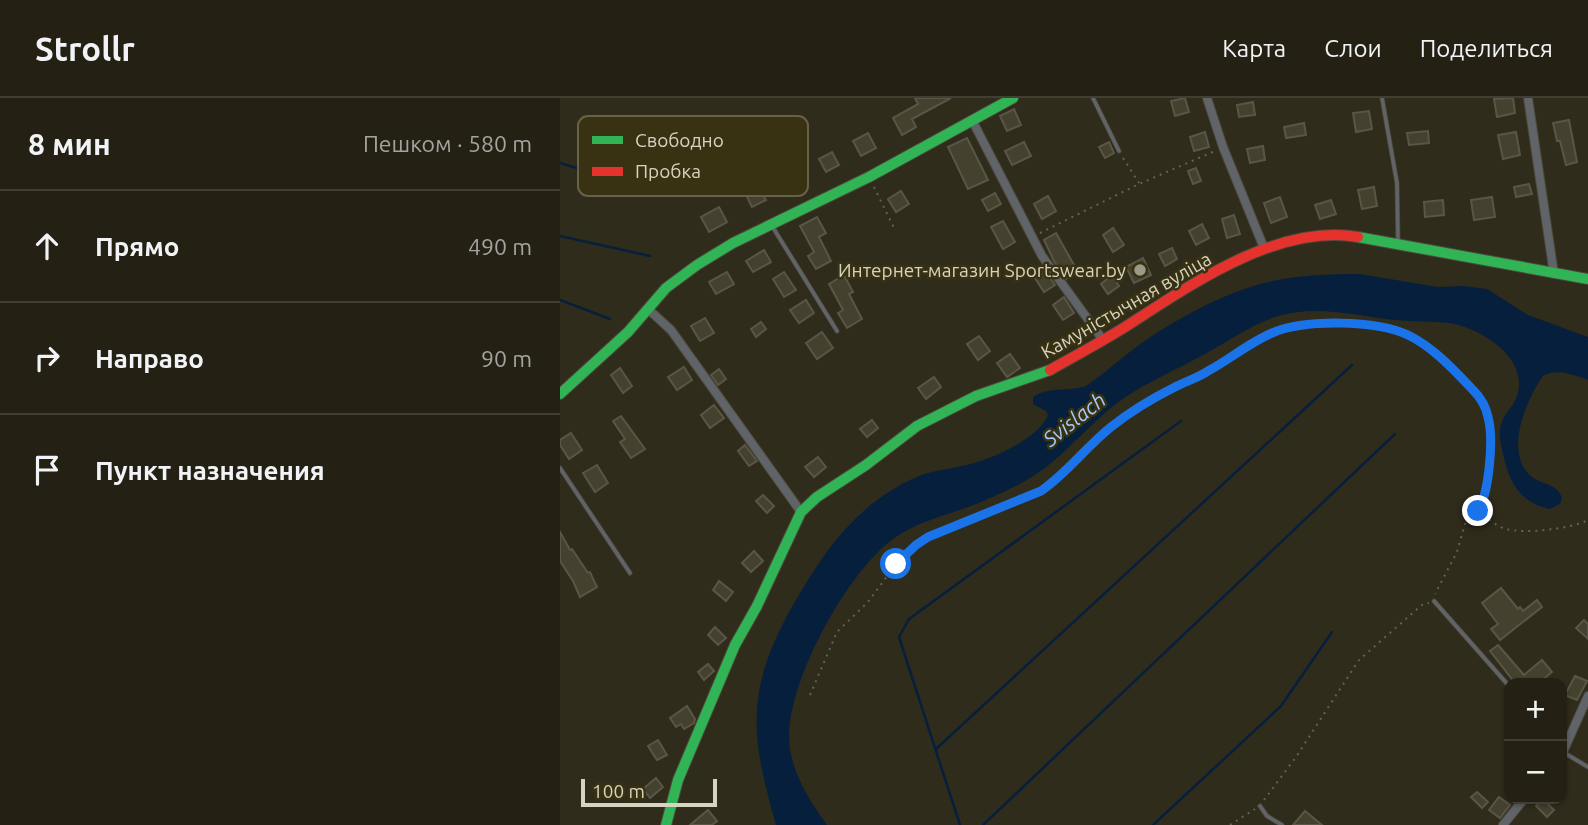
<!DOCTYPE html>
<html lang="ru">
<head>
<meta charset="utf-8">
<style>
  :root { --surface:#242114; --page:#2c291d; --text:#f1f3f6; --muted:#a3a3a0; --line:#413e34 }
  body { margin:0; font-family:Ubuntu,sans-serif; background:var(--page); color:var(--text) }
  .controls { position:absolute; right:21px; bottom:21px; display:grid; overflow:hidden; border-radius:14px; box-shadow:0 2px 5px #0004 }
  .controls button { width:63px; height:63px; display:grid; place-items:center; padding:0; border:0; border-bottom:2px solid var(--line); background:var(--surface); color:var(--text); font:35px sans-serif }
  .scale { position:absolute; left:21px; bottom:18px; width:136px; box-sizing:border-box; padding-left:7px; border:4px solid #d6d3c1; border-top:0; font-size:19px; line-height:24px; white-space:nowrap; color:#d6d3c1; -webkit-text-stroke:5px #383213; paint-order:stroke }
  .stop { position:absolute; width:21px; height:21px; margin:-16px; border:5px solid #1a73e8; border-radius:50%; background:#fff }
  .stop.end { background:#1a73e8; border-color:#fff; box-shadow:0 2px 7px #0008 }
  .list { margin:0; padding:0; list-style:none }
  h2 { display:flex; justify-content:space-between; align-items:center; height:91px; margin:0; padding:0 28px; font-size:30px }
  h2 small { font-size:23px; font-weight:400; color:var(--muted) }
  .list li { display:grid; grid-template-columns:46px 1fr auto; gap:21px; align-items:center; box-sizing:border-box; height:112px; padding:0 28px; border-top:2px solid var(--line) }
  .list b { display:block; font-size:26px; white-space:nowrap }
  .list em { font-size:23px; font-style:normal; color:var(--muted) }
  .icon { flex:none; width:38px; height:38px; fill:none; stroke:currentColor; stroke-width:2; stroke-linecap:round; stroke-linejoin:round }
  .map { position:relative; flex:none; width:1028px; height:727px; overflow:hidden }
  header { display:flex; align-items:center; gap:42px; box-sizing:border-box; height:98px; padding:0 35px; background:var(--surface); border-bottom:2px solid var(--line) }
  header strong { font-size:33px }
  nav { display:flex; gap:38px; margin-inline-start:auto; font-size:24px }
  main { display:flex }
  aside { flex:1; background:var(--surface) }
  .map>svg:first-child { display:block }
  .water { fill:#061f3c }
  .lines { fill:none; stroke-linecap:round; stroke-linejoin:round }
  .stream { stroke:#061f3c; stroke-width:2.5 }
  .building { fill:#45412f; stroke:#595648; stroke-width:2 }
  .lane-casing { stroke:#4c493b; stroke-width:5 }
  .street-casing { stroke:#4c493b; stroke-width:10 }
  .fast-casing { stroke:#4c493b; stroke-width:12 }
  .jam-casing { stroke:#4c493b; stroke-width:12 }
  .path { stroke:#61625c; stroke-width:2; stroke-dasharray:2 5; stroke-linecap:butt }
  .lane { stroke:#606367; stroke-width:3.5 }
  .street { stroke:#606367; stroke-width:8 }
  .fast { stroke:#30b455; stroke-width:10 }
  .jam { stroke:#e5322d; stroke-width:10 }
  .route { stroke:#1a73e8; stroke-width:9 }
  .poi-dot { fill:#9c9987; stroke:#383213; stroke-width:2.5 }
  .labels { text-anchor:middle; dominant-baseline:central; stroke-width:5; stroke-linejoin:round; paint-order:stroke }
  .poi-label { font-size:19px; fill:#d6d3c1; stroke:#383213; text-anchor:end }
  .street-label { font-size:19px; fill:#d6d3c1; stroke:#383213 }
  .water-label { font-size:21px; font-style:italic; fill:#a4ccfc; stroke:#383213 }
  .key { fill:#383213; stroke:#676247; stroke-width:2 }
  .key-label { font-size:19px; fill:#d6d3c1 }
</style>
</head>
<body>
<header>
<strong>Strollr</strong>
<nav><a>Карта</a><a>Слои</a><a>Поделиться</a></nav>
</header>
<main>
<aside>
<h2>8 мин<small>Пешком · 580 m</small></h2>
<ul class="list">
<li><svg class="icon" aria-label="ahead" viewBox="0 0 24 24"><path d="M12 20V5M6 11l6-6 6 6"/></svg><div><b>Прямо</b></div><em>490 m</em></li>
<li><svg class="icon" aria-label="right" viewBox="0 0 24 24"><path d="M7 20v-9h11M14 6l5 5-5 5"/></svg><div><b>Направо</b></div><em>90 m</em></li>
<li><svg class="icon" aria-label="arrive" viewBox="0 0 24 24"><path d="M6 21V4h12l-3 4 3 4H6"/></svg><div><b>Пункт назначения</b></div></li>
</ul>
</aside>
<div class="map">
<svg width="1028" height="727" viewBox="0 0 1028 727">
  <rect width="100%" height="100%" fill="#302c1b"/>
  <!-- water -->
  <path class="water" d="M 800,176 L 878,189 L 904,188 L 927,191 L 968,217 L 1028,239 L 1028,282 C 1012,277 998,270 983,278 C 966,302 943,356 972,379 C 983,387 998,386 1002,400 L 1000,406 L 990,411 C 960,405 949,384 943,356 C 941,347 938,336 941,327 C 944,314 955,308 958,295 C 967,258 920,230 889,225 C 871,223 853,224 835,222 C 798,218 759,207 722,217 C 692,225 668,244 641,258 C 611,275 579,287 552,309 C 529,328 509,351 485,370 C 463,386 437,398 411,408 C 384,418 356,424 333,441 C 286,475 221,593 230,651 C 234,678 251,705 267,727 L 216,727 C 206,690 194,650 197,612 C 199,574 215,539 233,507 C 264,453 298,404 357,379 C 375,371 395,371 414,365 C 436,359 480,339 488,317 L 486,313 L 473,306 L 473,299 C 489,288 509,294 526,288 C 547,274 565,256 586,242 C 622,218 666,194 708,184 C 739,177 769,176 800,176 Z"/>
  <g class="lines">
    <!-- stream -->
    <g class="stream">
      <polyline points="0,65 81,89"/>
      <polyline points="0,138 90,158"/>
      <polyline points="0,202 50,221"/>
      <polyline points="376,651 792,267"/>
      <polyline points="400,727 339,539 349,521 621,323"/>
      <polyline points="423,727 835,336"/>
      <polyline points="593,727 721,608 772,534"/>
    </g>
  </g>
  <!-- building -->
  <g class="building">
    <polygon points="355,0 391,0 352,21 356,29 342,37 333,20 358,6"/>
    <polygon points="625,0 629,14 615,18 611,3"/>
    <polygon points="953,0 955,15 937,19 934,1"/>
    <polygon points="693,4 695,17 679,19 677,7"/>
    <polygon points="454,11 461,27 447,33 440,18"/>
    <polygon points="809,13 812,31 796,34 793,15"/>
    <polygon points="1009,22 1017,64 1006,67 1000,43 997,43 993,25"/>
    <polygon points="744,25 746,37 726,40 724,29"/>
    <polygon points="868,33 869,45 849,47 847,35"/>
    <polygon points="645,34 649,49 634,53 630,39"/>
    <polygon points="956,34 960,57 943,61 938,37"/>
    <polygon points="308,35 316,50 301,58 293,43"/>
    <polygon points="407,40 428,82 408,91 388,49"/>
    <polygon points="464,44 471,58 452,67 445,53"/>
    <polygon points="549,44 554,55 545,60 539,49"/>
    <polygon points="703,48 705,62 690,65 687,51"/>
    <polygon points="272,54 279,67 266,74 259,61"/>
    <polygon points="636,70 641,83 633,86 628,73"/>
    <polygon points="969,86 972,96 956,99 954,89"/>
    <polygon points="814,89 817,108 802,111 798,92"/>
    <polygon points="199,90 206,102 192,109 186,97"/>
    <polygon points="341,93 349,106 336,114 328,101"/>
    <polygon points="435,95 441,106 428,113 422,102"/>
    <polygon points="488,98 496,113 482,121 474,106"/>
    <polygon points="720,99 727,119 711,125 704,105"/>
    <polygon points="932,99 935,119 914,122 911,102"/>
    <polygon points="771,102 776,116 760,121 755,107"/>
    <polygon points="883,102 884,117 865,119 864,104"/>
    <polygon points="159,109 167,124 149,134 141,119"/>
    <polygon points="674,117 680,136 667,140 662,121"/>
    <polygon points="257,119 266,135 259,139 271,163 256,171 248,158 254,154 240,128"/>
    <polygon points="443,123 455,144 443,151 431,129"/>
    <polygon points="642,126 649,140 636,147 629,133"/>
    <polygon points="553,130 564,147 553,154 543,137"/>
    <polygon points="496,135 518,174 506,181 494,163 484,142"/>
    <polygon points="612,150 617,161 605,168 599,156"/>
    <polygon points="204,152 211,164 193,174 186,163"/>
    <polygon points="583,160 591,177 574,185 566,169"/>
    <polygon points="483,170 495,187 484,194 473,177"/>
    <polygon points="167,174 174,186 156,196 149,184"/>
    <polygon points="224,174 236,192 224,199 213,181"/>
    <polygon points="284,177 293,194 289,196 302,221 287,230 278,215 283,212 269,186"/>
    <polygon points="552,177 559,188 548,196 541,186"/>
    <polygon points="504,199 514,215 503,222 493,207"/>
    <polygon points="246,202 254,215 239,225 230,212"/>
    <polygon points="145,220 154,235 140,243 131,228"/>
    <polygon points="201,224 206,231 196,239 191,231"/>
    <polygon points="262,234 273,250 257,261 246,245"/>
    <polygon points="419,238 430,253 418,262 407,246"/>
    <polygon points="450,256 460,270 447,279 437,265"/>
    <polygon points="124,269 132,282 117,292 108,279"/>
    <polygon points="60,270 72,288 63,295 51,277"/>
    <polygon points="159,271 166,281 158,287 151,277"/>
    <polygon points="374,279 381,289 366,301 358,290"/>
    <polygon points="154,307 164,320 150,330 141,317"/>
    <polygon points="61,318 85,351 71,360 60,344 65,341 53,323"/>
    <polygon points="312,322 318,330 307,339 300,331"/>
    <polygon points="11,335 22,352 9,361 0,347 0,342"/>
    <polygon points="185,347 197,363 189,368 178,353"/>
    <polygon points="258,359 266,369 254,379 245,369"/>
    <polygon points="37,367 48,385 35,394 23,375"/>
    <polygon points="203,397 214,408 207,415 196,403"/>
    <polygon points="0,434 10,452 12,451 28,475 30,474 37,489 20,499 13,483 0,463"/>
    <polygon points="194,453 203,463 191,474 182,465"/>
    <polygon points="159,483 173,494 166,503 153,492"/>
    <polygon points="941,490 958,511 960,509 963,513 977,502 982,509 940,542 931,531 938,526 922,505"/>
    <polygon points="1024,522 1028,526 1028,541 1016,530"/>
    <polygon points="155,529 166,540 158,547 148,537"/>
    <polygon points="938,547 964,577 982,562 992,574 979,585 955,585 930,553"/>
    <polygon points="148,566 154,573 144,582 138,574"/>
    <polygon points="1015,578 1027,583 1017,602 1005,597"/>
    <polygon points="127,608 135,621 134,625 124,631 121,626 116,629 110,620"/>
    <polygon points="98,642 107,657 97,662 88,648"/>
    <polygon points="96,680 103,689 90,700 83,691"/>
    <polygon points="917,694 928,704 922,710 911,699"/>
    <polygon points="939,699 950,707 940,720 929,712"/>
    <polygon points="983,701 994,712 987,719 976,708"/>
    <polygon points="148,712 157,723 152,727 130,727"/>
    <polygon points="745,713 762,727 733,727"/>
  </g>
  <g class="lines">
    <!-- lane casing -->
    <g class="lane-casing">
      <g id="lane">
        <polyline points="533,0 559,53"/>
        <polyline points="822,0 837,85 838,144"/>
        <polyline points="212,128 277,233"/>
        <polyline points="0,370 70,475"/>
        <polyline points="874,503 949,588"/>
        <polyline points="1003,654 1028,669"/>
        <polyline points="700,708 707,718 722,727"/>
      </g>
    </g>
    <!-- street casing -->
    <g class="street-casing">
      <g id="street">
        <polyline points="647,0 663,49 704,150"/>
        <polyline points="968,0 994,176"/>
        <polyline points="412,22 482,158 543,242"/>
        <polyline points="88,211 111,232 241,414"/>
        <polyline points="1002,656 1028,598"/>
        <polyline points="943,727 964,701"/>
      </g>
    </g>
    <!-- fast casing -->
    <g class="fast-casing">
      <g id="fast">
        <polyline points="798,139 1028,181"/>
        <polyline points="0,296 68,234 106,190 137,167 173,145 309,79 453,0"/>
        <polyline points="106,727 118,682 175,547 197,508 241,414 257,399 306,367 357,328 416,298 490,272"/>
      </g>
    </g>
    <!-- jam casing -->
    <g class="jam-casing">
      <path id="jam" d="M 490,272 C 515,258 541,244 565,229 C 629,188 717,125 798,139"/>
    </g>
    <!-- path -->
    <g class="path">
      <polyline points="563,60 579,85"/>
      <polyline points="314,89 334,130"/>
      <polyline points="480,135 579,86 655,53"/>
      <path d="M 918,413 C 927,419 935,428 946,431 C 965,436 1011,431 1028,422"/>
      <polyline points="250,597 277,534 308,504 336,466 356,447 408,421 481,393 495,384 534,344 573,313 617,288 650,273 682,251 714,234 745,226 797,227 837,233 849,238 872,253 916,295 923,306 928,316 930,335 925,397 918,413 905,426 897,454 875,496"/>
      <polyline points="704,702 736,659 799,562 863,506 869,505"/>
      <polyline points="670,727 695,711"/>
    </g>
    <!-- lane -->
    <use href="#lane" class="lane"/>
    <!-- street -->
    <use href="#street" class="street"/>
    <!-- fast -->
    <use href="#fast" class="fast"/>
    <!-- jam -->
    <use href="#jam" class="jam"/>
  </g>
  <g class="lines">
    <!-- route -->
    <path class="route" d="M 336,466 L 356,447 L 368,439 L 481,393 C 507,375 526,349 551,329 C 571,313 593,300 615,289 C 626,283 638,280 648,273 C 670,261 689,245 712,235 C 745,221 816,222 848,237 C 873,249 894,272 913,292 C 920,299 926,309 928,319 C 934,341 929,395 918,413"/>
  </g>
  <!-- markers -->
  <circle class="poi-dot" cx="580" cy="172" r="7"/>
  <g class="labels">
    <!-- poi labels -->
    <g class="poi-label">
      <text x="566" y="172">Интернет-магазин Sportswear.by</text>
    </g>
    <!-- street labels -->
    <g class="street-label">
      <text transform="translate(566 207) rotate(-30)">Камуністычная вуліца</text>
    </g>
    <!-- water labels -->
    <g class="water-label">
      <text transform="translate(514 321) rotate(-38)">Svislach</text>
    </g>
  </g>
  <!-- legend -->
  <rect x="18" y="18" width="230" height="80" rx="10" class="key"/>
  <rect x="32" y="38" width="31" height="8" fill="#30b455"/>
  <rect x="32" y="69" width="31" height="9" fill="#e5322d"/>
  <g class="key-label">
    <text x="75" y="49">Свободно</text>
    <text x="75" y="80">Пробка</text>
  </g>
</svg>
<div class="controls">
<button>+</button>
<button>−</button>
</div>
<div class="scale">100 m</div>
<div class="stop" style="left:336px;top:466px"></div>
<div class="stop end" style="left:918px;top:413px"></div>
</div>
</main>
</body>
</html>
